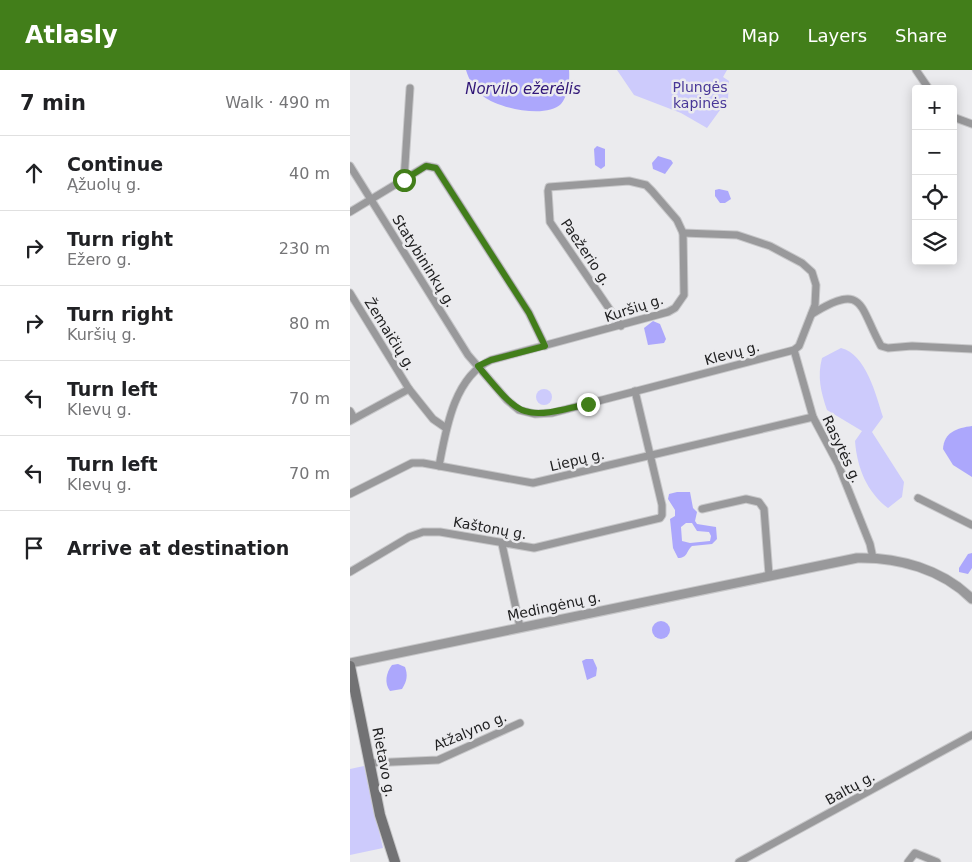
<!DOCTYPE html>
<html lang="en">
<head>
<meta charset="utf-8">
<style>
  :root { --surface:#fff; --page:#f2f2f2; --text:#202124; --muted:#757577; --line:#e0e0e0; --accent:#427e1a }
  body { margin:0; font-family:"DejaVu Sans",sans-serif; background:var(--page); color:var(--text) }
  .controls { position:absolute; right:15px; top:15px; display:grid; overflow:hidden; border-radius:5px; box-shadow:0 2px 12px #0003 }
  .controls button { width:45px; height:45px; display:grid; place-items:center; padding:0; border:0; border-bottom:1px solid var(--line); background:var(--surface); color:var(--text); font:25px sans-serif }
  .stop { position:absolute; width:15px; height:15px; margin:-11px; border:4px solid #427e1a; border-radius:50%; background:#fff }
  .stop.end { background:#427e1a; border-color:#fff; box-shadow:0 1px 5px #0008 }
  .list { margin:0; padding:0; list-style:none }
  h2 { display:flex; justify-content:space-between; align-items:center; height:65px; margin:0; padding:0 20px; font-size:21px }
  h2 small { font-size:16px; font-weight:400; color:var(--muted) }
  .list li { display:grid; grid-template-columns:32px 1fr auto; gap:15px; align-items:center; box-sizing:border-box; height:75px; padding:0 20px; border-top:1px solid var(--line) }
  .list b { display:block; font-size:19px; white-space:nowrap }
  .list p { margin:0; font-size:16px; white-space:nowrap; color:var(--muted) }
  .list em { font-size:16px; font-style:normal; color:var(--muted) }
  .icon { flex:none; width:28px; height:28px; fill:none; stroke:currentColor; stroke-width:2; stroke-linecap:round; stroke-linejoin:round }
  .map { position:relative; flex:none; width:622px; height:792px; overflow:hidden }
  header { display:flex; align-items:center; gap:30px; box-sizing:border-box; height:70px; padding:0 25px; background:var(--accent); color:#fff }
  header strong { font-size:24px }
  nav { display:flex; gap:28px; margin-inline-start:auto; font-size:18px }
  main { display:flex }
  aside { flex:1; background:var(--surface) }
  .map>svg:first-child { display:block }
  .green { fill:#cdcbfc }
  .water { fill:#aca7fc; fill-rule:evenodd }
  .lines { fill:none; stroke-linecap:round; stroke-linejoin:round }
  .minor-casing { stroke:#c7c7c9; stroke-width:9 }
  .tertiary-casing { stroke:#c7c7c9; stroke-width:11 }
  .secondary-casing { stroke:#c7c7c9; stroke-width:12 }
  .minor { stroke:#99999b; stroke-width:7 }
  .tertiary { stroke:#99999b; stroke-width:9 }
  .secondary { stroke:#727274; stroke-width:10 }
  .route { stroke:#427e1a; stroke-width:6 }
  .labels { text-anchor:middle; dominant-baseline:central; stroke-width:5; stroke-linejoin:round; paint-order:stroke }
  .park-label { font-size:14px; fill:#483798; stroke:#ebebee }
  .street-label { font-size:14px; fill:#212122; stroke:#ebebee }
  .water-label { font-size:15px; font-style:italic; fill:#301677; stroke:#ebebee }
</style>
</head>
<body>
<header>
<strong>Atlasly</strong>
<nav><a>Map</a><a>Layers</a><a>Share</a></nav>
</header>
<main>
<aside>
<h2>7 min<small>Walk · 490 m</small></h2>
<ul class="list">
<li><svg class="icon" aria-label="ahead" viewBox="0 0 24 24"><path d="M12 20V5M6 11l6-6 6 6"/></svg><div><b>Continue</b><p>Ąžuolų g.</p></div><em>40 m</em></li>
<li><svg class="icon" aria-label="right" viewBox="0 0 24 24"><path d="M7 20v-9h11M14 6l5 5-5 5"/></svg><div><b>Turn right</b><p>Ežero g.</p></div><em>230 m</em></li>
<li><svg class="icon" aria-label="right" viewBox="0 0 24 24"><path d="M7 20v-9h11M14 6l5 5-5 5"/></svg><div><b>Turn right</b><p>Kuršių g.</p></div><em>80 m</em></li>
<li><svg class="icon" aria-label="left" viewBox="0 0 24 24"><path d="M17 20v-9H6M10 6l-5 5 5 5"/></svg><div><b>Turn left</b><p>Klevų g.</p></div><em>70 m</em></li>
<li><svg class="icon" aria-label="left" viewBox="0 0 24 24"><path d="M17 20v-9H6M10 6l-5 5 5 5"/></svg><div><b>Turn left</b><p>Klevų g.</p></div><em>70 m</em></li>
<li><svg class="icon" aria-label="arrive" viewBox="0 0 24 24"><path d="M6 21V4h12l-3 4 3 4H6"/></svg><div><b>Arrive at destination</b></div></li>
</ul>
</aside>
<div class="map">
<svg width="622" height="792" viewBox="0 0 622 792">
  <rect width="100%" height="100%" fill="#ebebee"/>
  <!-- green -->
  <g class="green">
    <polygon points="267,0 377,0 373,7 379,11 378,29 357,58 331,43 284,25"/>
    <path d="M 491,278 C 516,284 526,325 533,347 L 522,362 L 554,412 L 552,427 L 538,438 C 517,422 507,398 505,371 L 512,361 L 477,340 C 471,322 467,307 472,288 Z"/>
    <circle cx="194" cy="327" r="8"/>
    <polygon points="14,696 33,778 0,785 0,699"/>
  </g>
  <!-- water -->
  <g class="water">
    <path d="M 116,0 L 219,0 C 220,10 218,26 211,34 C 196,49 147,38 133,26 C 124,19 119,10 116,0 Z"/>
    <polygon points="247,76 255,79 255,96 251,99 245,95 244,79"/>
    <polygon points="308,86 321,90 323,93 315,104 303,99 302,93"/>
    <polygon points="369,119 378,121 381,129 375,133 370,133 365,126 365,120"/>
    <polygon points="303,251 310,254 316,269 314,273 298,275 294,258"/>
    <path d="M 622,356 L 622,407 L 603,395 L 593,379 C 594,362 607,358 622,356 Z"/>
    <path d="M 327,422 L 340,422 L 343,438 L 347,442 L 345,451 L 347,454 L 366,457 L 367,469 L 362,474 L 342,476 C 336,481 338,488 328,488 L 323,478 L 320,449 L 325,446 L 325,440 L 318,429 L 319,424 ZM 336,453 L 342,453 L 347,461 L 359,462 L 361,466 L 360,471 L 340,473 L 332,471 L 331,457 Z"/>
    <polygon points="622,483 622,498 618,504 609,502 609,498 618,484"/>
    <circle cx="311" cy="560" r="9"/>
    <polygon points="236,589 243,589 247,598 246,606 237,610 232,591"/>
    <path d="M 48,594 L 55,597 C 58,605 57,611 52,619 L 40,621 C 34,613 36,603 42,595 Z"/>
  </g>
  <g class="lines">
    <!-- minor casing -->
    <g class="minor-casing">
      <g id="minor">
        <polyline points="566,0 579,19"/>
        <polyline points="603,47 622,54"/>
        <polyline points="0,96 118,285 157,330 169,340 185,344 202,343 444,280 449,276 465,235 466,215 462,202 452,193 420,176 387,165 333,163"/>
        <polyline points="54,110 60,18"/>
        <polyline points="0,142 76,96 86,98 179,243 195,276"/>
        <polyline points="0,223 59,319"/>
        <path d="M 462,244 C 515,211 509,237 531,276 L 538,278 L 562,276 L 622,279"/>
        <polyline points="444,280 463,347 488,394 520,474 523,488"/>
        <polyline points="0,341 4,348"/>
        <polyline points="0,351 59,319 83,349 96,358"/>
        <path d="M 89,396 C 96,359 104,307 141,290 L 318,242 L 325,238 L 334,225 L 333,163 L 327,150 L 302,121 L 296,115 L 279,111 L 199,117 L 198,121 L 200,152 L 271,256"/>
        <polyline points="0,424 62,393 73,393 183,413 463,347"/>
        <polyline points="568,428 622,455"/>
        <polyline points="352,439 396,429 409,432 414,439 419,505"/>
        <polyline points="152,474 170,557"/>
        <polyline points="0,502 59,467 73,462 90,462 184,478 310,448 312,445 312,435 285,321"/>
        <polyline points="20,693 88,690 170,653"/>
        <polyline points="389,792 622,665"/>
        <polyline points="558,792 565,783 587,792"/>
      </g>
    </g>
    <!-- tertiary casing -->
    <g class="tertiary-casing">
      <path id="tertiary" d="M 0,593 L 507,488 C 548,487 592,499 622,529"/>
    </g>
    <!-- secondary casing -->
    <g class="secondary-casing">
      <polyline id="secondary" points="0,596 30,745 45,792"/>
    </g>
    <!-- minor -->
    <use href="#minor" class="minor"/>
    <!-- tertiary -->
    <use href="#tertiary" class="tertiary"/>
    <!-- secondary -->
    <use href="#secondary" class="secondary"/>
  </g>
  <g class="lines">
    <!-- route -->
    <path class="route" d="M 54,110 L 76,96 L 86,98 L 179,243 L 195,276 L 141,290 L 128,296 C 172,349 171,350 238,334"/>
  </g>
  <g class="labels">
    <!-- park labels -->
    <g class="park-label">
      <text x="350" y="17">Plungės<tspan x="350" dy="16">kapinės</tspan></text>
    </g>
    <!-- street labels -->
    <g class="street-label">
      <text transform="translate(236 182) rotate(56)">Paežerio g.</text>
      <text transform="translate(74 191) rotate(58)">Statybininkų g.</text>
      <text transform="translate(284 238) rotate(-18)">Kuršių g.</text>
      <text transform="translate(40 264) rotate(58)">Žemaičių g.</text>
      <text transform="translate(382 283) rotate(-15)">Klevų g.</text>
      <text transform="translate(492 379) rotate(65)">Rasytės g.</text>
      <text transform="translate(227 390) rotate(-13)">Liepų g.</text>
      <text transform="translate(140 458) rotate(10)">Kaštonų g.</text>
      <text transform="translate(204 536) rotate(-12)">Medingėnų g.</text>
      <text transform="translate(120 661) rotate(-23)">Atžalyno g.</text>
      <text transform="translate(34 692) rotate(79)">Rietavo g.</text>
      <text transform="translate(500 718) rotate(-29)">Baltų g.</text>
    </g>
    <!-- water labels -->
    <g class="water-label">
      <text x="173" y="19">Norvilo ežerėlis</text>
    </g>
  </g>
</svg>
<div class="controls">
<button>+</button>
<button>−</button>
<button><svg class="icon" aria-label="locate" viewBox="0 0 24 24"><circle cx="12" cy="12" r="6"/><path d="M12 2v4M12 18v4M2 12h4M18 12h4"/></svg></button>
<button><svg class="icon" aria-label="layers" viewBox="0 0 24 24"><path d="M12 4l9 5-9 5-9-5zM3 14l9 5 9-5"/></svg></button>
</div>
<div class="stop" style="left:54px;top:110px"></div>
<div class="stop end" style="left:238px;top:334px"></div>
</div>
</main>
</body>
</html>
